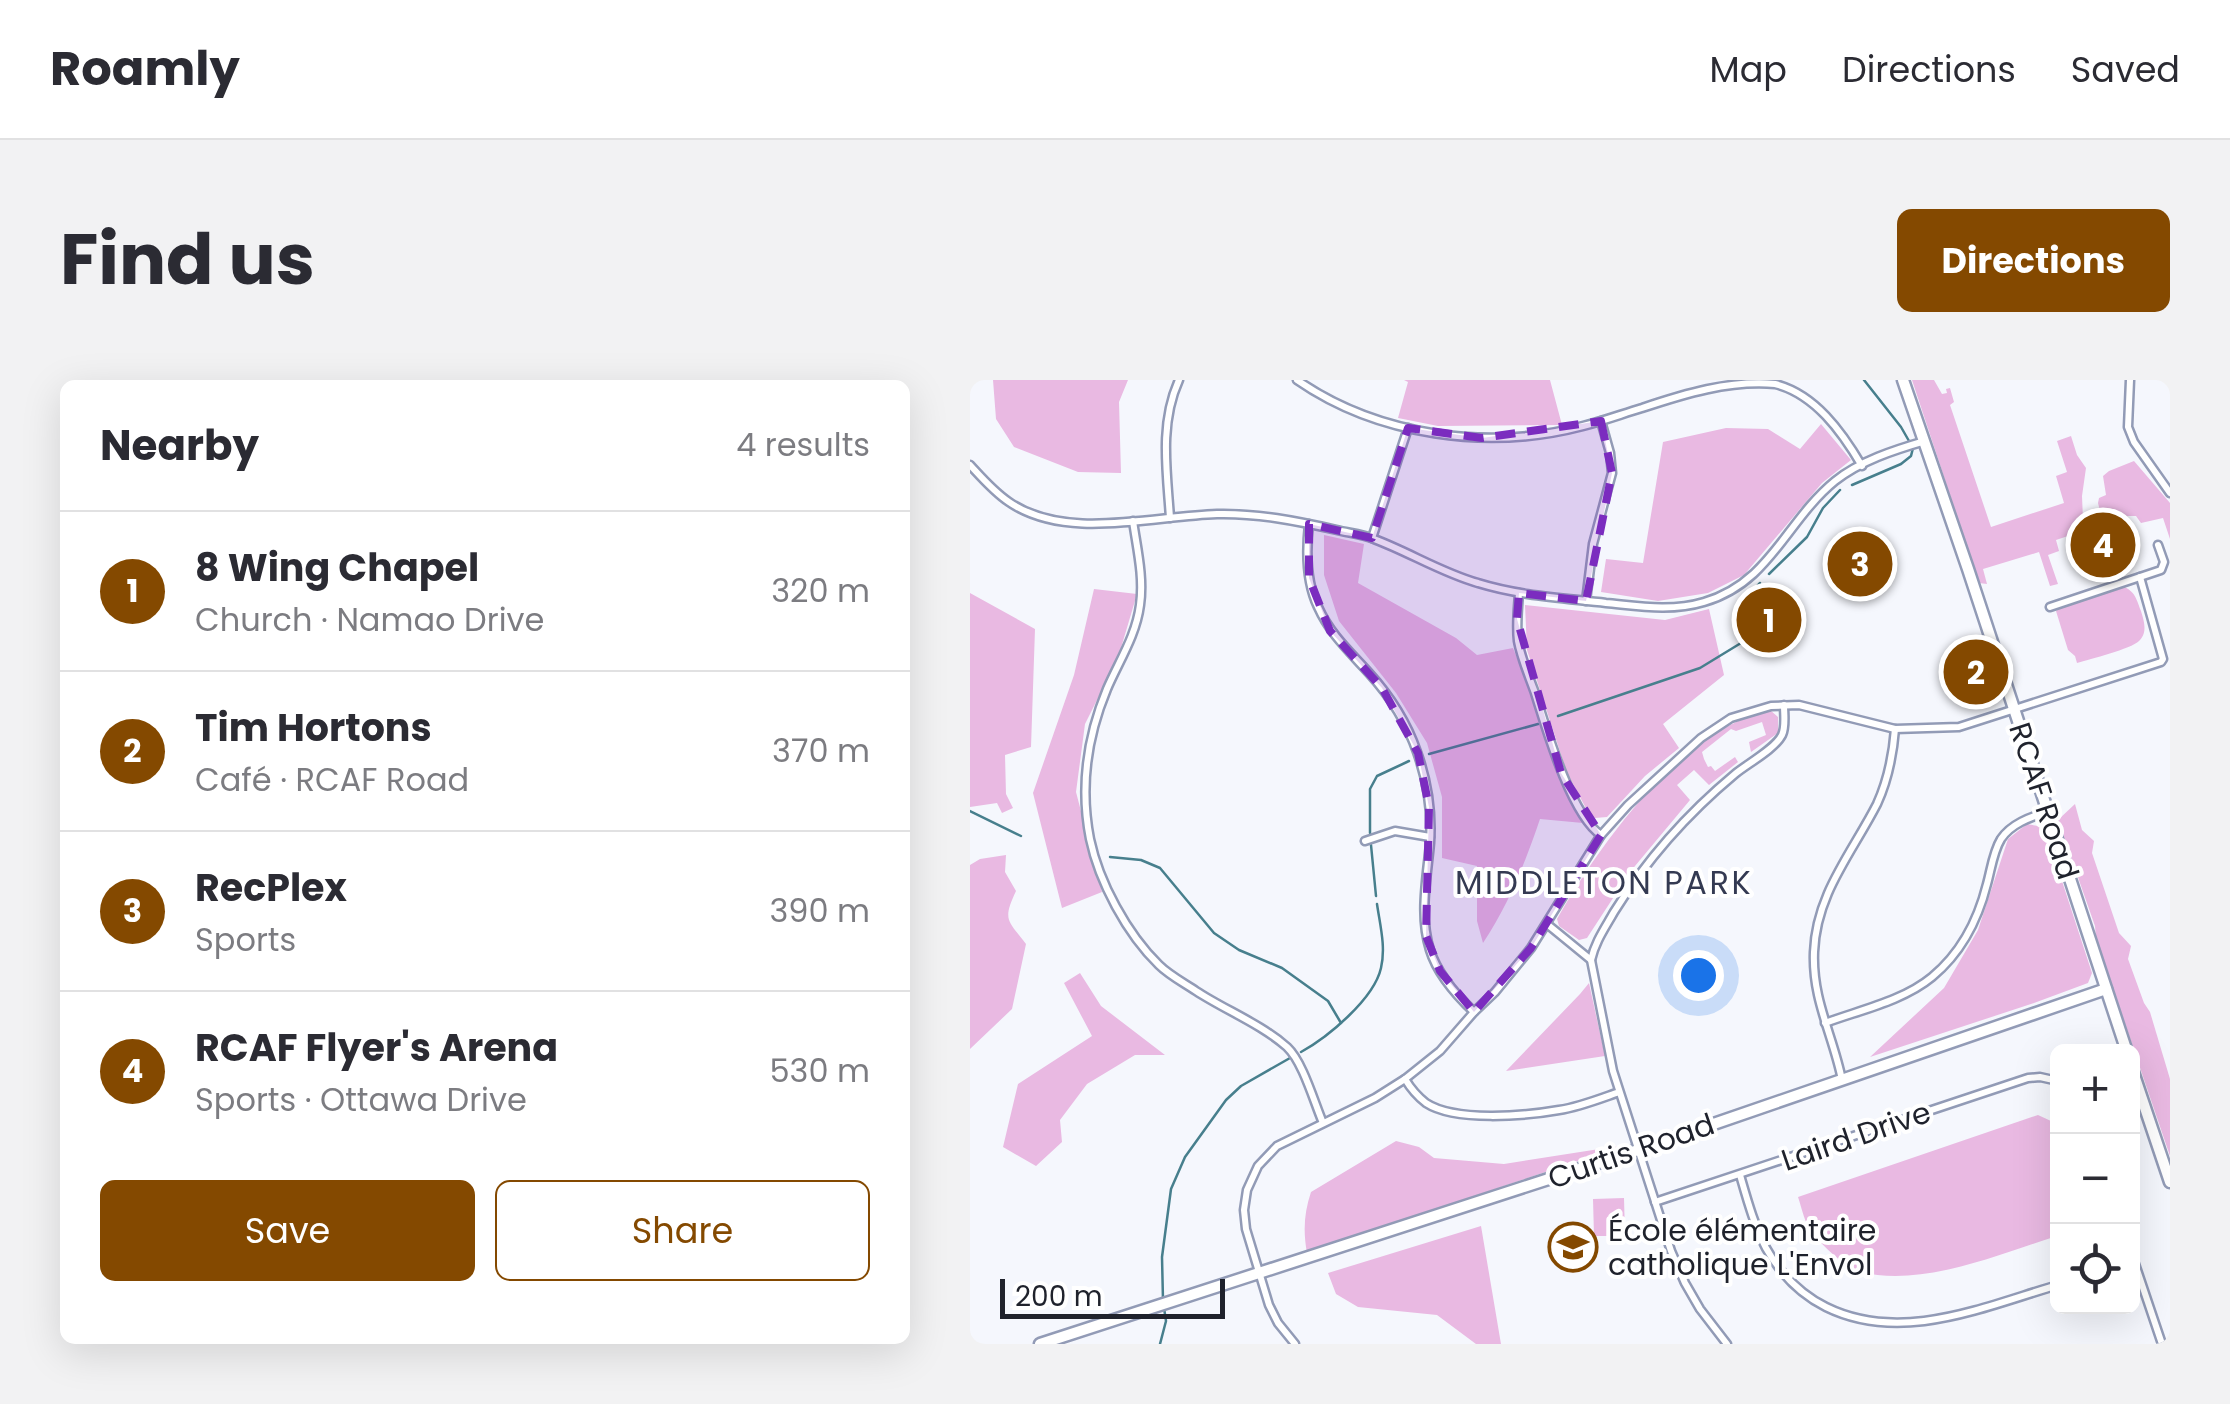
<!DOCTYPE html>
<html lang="en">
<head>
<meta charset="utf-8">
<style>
  :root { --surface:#fff; --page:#f2f2f3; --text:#2b2b33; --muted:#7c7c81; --line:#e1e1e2; --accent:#844900 }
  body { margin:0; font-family:Poppins,sans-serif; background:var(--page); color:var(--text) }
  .controls { position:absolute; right:30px; bottom:30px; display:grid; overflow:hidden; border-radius:15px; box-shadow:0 10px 40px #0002 }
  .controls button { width:90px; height:90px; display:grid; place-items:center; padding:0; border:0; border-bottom:2px solid var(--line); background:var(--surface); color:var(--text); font:50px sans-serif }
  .scale { position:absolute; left:30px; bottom:25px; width:225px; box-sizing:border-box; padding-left:10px; border:5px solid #1f222c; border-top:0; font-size:28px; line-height:35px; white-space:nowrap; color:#1f222c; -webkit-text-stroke:8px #fff; paint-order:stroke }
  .you { position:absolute; left:728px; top:595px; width:35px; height:35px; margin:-25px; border:8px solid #fff; border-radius:50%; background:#1a73e8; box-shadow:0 0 0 15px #1a73e833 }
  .badge { display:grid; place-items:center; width:65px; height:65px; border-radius:50%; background:var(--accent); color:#fff; font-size:32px; font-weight:700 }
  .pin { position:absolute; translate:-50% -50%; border:5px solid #fff; box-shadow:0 2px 10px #0006 }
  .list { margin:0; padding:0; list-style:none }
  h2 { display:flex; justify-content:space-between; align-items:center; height:130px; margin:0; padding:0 40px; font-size:42px }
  h2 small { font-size:32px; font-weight:400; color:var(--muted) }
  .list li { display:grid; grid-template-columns:65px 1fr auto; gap:30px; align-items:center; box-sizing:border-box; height:160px; padding:0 40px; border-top:2px solid var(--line) }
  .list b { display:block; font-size:38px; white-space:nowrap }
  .list p { margin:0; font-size:32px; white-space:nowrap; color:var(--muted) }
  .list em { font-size:32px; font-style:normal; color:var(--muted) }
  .actions { display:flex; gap:20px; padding:30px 40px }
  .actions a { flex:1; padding:22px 0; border:2px solid var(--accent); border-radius:15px; text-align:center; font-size:35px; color:var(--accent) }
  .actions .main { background:var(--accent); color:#fff }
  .icon { flex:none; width:55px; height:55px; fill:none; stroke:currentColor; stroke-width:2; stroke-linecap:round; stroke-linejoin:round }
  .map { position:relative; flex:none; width:1200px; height:964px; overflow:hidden; border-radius:15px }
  header { display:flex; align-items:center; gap:60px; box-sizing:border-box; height:140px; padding:0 50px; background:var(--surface); border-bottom:2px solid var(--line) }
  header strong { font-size:48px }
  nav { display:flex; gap:55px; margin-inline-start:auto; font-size:35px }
  .intro { display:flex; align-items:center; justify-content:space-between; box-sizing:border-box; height:240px; padding:0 60px }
  h1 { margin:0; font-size:70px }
  .button { padding:25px 45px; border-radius:15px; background:var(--accent); color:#fff; font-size:35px; font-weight:700 }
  main { display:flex; gap:60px; padding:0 60px }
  aside { flex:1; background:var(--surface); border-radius:15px; box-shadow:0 10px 40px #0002 }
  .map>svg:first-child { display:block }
  .green { fill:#e9b9e2 }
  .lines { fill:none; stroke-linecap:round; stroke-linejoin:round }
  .stream { stroke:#477f8d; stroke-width:2.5 }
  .minor-casing { stroke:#929bb6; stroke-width:11 }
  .secondary-casing { stroke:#929bb6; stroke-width:15 }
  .minor { stroke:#fff; stroke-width:6 }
  .secondary { stroke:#fff; stroke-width:10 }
  .marked { fill:#7b2cbf; fill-opacity:0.2; stroke:#7b2cbf; stroke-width:8; stroke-dasharray:20 12; stroke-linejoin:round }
  .labels { text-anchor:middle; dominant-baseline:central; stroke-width:8; stroke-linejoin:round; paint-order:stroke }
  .street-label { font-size:30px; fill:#1f222c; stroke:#fff }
  .poi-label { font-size:30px; fill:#1f222c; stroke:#fff; text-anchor:start }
  .neighbourhood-label { font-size:32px; letter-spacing:2.5px; fill:#343a52; stroke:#fff }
</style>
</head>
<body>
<header>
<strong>Roamly</strong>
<nav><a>Map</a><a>Directions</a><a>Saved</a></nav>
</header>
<div class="intro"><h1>Find us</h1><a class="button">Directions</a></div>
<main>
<aside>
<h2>Nearby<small>4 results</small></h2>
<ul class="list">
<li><span class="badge">1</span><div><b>8 Wing Chapel</b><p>Church · Namao Drive</p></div><em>320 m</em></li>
<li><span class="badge">2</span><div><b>Tim Hortons</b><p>Café · RCAF Road</p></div><em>370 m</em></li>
<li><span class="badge">3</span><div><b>RecPlex</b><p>Sports</p></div><em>390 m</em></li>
<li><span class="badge">4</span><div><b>RCAF Flyer's Arena</b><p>Sports · Ottawa Drive</p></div><em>530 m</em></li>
</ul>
<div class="actions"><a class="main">Save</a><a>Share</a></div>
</aside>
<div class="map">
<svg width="1200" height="964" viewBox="0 0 1200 964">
  <rect width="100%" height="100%" fill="#f5f7fd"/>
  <!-- green -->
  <g class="green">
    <polygon points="23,0 158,0 149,22 151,93 108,92 44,67 26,39"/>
    <polygon points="434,0 580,0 592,45 468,46 428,38 438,2"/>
    <polygon points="942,0 964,0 972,14 977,13 976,9 980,8 984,22 980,25 1021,147 1094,123 1086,96 1097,92 1087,61 1101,56 1107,75 1116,88 1112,116 1113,139 1131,135 1128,123 1129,118 1136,115 1133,96 1139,91 1164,81 1200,123 1200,159 1193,138 1171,143 1166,136 1158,136 1086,160 1089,171 1078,175 1088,204 1080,206 1069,172 1013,189 1017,204 1009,203"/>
    <polygon points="851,44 881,80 852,103 774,195 738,213 688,221 631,212 636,179 673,183 693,62 756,48 798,49 830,69"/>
    <path d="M 354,155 L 394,164 L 388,203 L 486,258 L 507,275 L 543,268 L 613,443 L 570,439 C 555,483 539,524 513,563 L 507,541 L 507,486 L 472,478 L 472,417 L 457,363 L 426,313 L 369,241 L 354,195 Z"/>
    <path d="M 1152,206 C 1165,211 1166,218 1171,231 C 1174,241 1178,253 1169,261 C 1161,269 1120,279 1107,283 L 1105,276 L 1098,270 L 1086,231 L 1090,227 Z"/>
    <polygon points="124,209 167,214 148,278 115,344 106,412 132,512 92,528 63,413 104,295"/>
    <polygon points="0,213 65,249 61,367 35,375 36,414 43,428 32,433 27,423 0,427"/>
    <polygon points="555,225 695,240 739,229 754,295 693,344 709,368 675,396 637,437 625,438 618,432 597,393 557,270"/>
    <path d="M 800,330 L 808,337 L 808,353 L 781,372 L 779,362 L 796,355 L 792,342 L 766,351 L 761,349 L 732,372 L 734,379 L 738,387 L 741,386 L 745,391 L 765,377 L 768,382 L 739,405 L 724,390 L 707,405 L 720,420 L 660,492 L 617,558 L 609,560 L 589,546 L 587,539 C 629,465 712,349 800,330 Z"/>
    <polygon points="1105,424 1112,450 1124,461 1122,473 1149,553 1161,566 1158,579 1174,623 1180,632 1200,699 1200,776 1126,558 1125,546 1089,443 1089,439"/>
    <polygon points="1057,444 1074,447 1076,452 1122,593 1118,603 1064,623 900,677 974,608 1008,550 1038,459"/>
    <path d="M 36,475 L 35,492 L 46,511 C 32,541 38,540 56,564 L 42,629 L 0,669 L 0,485 L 10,479 Z"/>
    <polygon points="110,593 131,626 195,675 165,675 117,704 90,740 92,762 66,786 33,767 48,704 122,656 94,603"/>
    <polygon points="619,603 635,676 536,691 610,614"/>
    <path d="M 1068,735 L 1081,741 L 1087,740 L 1087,856 C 1027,875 954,907 890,892 C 877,889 851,864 842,853 C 835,844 832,829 828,817 Z"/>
    <path d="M 426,761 L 449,767 L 464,778 L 534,784 L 655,765 L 337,873 C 333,851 334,833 341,812 Z"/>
    <polygon points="654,818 655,856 624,856 623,819"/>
    <polygon points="511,846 531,964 506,964 467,935 388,927 366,914 358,893"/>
  </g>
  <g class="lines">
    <!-- stream -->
    <g class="stream">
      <polyline points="882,105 931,84 941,76 943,68 931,47 894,0"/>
      <polyline points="799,194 837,157 853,128 870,110"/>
      <path d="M 588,336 L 730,288 L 771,263 C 772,234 769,224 790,203"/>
      <polyline points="459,374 568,344"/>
      <polyline points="0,431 51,456"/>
      <polyline points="400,453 400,409 407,396 439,381"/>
      <polyline points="401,465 406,516"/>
      <polyline points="140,477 171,480 190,488 244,553 269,570 312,588 358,621 371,643"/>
      <path d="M 331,672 C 358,657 404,619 411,588 C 416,567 410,545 407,524"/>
      <polyline points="193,920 192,877 201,809 215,777 256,720 271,706 320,678"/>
      <polyline points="190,964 196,941 194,928"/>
    </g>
    <!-- minor casing -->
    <g class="minor-casing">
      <g id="minor">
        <path d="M 327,0 C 408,56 518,71 613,46 C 633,41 652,34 672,28 C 714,14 759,0 805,4 C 845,14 872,52 892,86"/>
        <polyline points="1160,0 1158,47 1164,62 1200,113"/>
        <path d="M 0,85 C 12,98 24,112 39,122 C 96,161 182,136 247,134 C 287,133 327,141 367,150 C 379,153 392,154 404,159 C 439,172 472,193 508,203 C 550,216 593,218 636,223 C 668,226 701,232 734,222 C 800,203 816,141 865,101 C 890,81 924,70 955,61"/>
        <path d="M 200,138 C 197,92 189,44 209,0"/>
        <path d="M 163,141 C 167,169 174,197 170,225 C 166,256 149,281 137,309 C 117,357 110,408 120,459 C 129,502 157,554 189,585 C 199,595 214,603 226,611 C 255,630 291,644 317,667 C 333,682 344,722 353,743"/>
        <path d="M 339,144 C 336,171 336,202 348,227 C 360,254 380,272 399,293 C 420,316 437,343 447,372 C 457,400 462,433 460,463 C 457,498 449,535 460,570 C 467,593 486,615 504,632"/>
        <polyline points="402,158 438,48"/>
        <path d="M 549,213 C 548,229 546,245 548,261 C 551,278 559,296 565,313 C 576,348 601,435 631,455"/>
        <polyline points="616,221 623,164 642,93 640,73 631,41"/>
        <polyline points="1080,227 1191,190 1194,182 1188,165"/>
        <polyline points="395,461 425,451 460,457"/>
        <polyline points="577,544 621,580 643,691 701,871 715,903 730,929 757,964"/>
        <path d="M 621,580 C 625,562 635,548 644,532 C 677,479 717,434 765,394 C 777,384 805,369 812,355 C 816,347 814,335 814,325"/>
        <path d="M 855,643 C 890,630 933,621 962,597 C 991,573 1008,540 1017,504 C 1021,490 1023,472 1031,459 C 1041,444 1060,437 1077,432"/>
        <path d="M 435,699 C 441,709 447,716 456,723 C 485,742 555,736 589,730 C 609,727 629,719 649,712"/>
        <path d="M 872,700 C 863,655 842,620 844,572 C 846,514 882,473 907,424 C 918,400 923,374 925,349"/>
        <path d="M 770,795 C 777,819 784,845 796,868 C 810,893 830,914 856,927 C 931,964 1013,927 1088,905"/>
        <polyline points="685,822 1058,698 1070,697 1088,701"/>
        <polyline points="1162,875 1192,964"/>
        <polyline points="325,964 308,943 299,925 276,849 274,830 277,810 288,786 307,766 405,718 435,699 470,671 504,632 525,612 561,568 631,455 658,425 731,358 761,338 801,326 829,325 925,349 989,347 1191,282 1193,279 1170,197"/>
      </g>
    </g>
    <!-- secondary casing -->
    <g class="secondary-casing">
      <g id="secondary">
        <polyline points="933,0 998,189 1157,672"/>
        <polyline points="1162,689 1200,802"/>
        <polyline points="70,964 668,770 1136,609"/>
      </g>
    </g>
    <!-- minor -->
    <use href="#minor" class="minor"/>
    <!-- secondary -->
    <use href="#secondary" class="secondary"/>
  </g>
  <!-- marked area -->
  <path class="marked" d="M 631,41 L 642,93 L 616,221 L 549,213 L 547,239 L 591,393 L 631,455 L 561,568 L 504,632 L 470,591 L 456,556 L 459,427 L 448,373 L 412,308 L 360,251 L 339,198 L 339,144 L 402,158 L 438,48 L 512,58 Z"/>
  <!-- icons -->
  <defs>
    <g id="school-ring" transform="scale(2.5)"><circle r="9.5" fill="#fff" stroke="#844900" stroke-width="1.5"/><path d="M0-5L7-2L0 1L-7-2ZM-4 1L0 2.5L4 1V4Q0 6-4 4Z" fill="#844900"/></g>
  </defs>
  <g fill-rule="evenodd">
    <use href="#school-ring" x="603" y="867"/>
  </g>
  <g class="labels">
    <!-- street labels -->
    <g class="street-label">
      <text transform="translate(1074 421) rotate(72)">RCAF Road</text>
      <text transform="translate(886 756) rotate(-19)">Laird Drive</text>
      <text transform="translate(661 771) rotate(-19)">Curtis Road</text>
    </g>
    <!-- poi labels -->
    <g class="poi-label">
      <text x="638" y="850">École élémentaire<tspan x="638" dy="34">catholique L'Envol</tspan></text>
    </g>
    <!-- neighbourhood labels -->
    <g class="neighbourhood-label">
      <text x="634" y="502">MIDDLETON PARK</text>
    </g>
  </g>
</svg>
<div class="controls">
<button>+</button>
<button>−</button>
<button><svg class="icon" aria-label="locate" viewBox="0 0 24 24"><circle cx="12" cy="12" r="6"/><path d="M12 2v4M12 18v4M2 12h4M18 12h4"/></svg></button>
</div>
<div class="scale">200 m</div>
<div class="you"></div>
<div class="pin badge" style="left:799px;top:240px">1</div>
<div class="pin badge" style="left:1006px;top:292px">2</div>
<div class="pin badge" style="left:890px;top:184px">3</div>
<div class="pin badge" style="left:1133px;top:165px">4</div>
</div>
</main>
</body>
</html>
